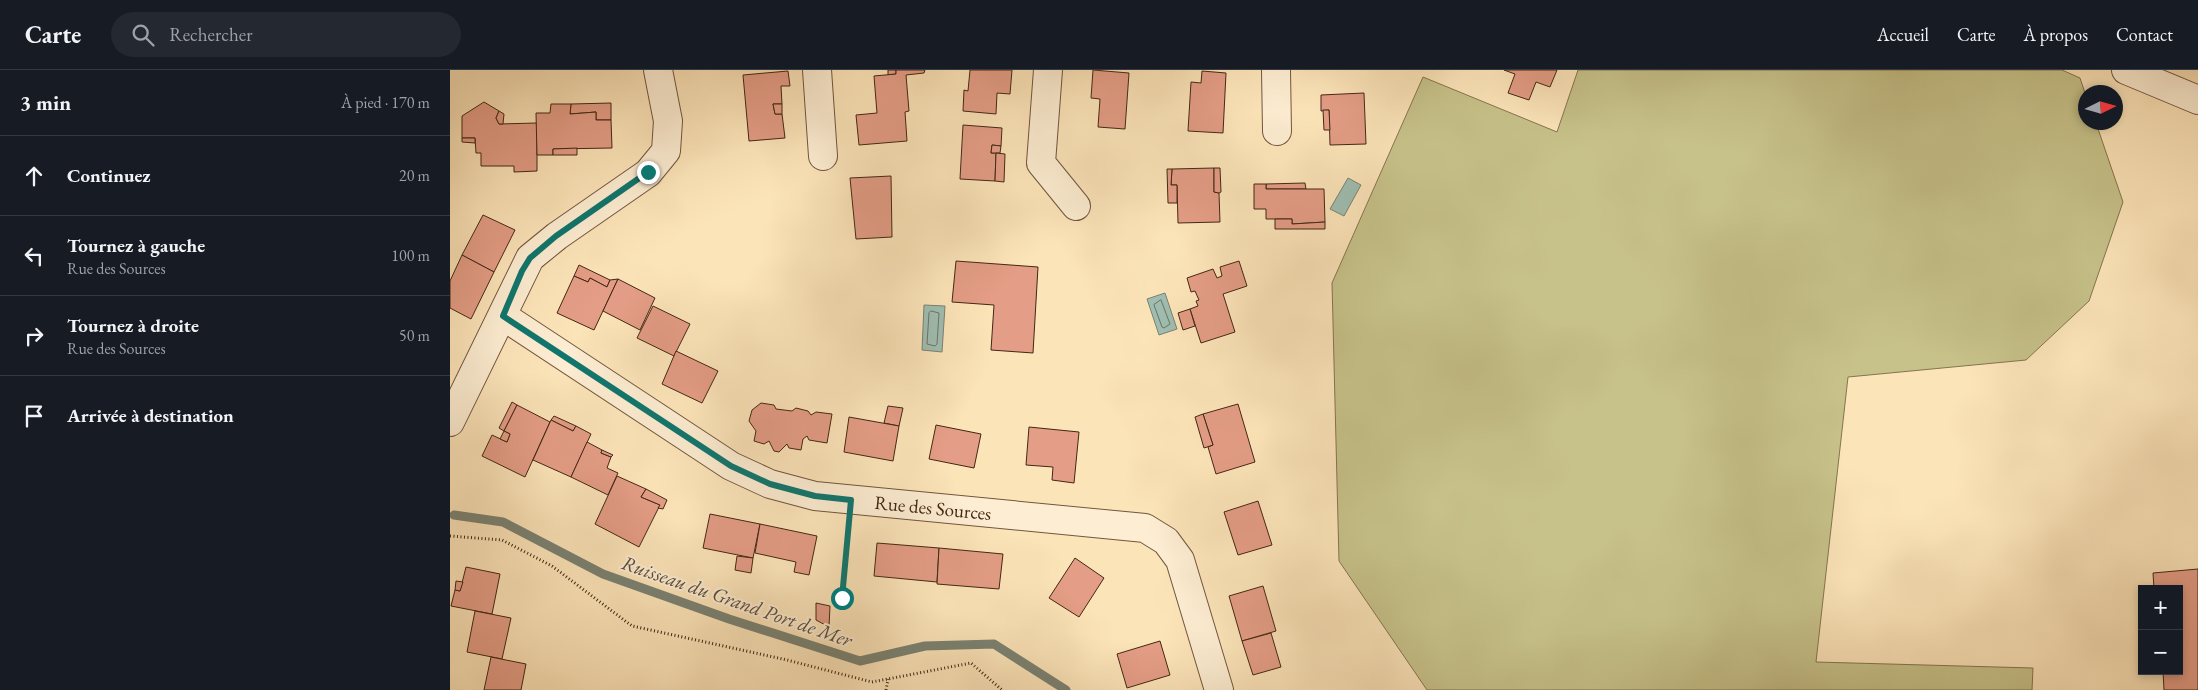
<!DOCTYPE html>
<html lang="fr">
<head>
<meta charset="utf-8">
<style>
  :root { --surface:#171b24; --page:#242831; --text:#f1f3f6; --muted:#9ea1a6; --line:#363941 }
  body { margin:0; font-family:"EB Garamond",serif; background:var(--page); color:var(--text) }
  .controls { position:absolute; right:15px; bottom:15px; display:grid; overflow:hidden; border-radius:0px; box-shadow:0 2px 8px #0003 }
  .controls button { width:45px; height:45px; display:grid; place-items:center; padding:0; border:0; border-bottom:1px solid var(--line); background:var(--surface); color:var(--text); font:25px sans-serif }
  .compass { position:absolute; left:1628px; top:15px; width:45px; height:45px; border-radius:50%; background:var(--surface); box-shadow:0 2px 8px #0003; rotate:85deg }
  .stop { position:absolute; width:15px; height:15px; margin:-11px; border:4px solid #0f766e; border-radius:50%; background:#fff }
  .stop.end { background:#0f766e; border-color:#fff; box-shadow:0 1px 5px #0008 }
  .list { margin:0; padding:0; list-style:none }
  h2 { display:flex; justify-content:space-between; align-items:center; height:65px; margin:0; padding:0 20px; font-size:21px }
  h2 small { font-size:16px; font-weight:400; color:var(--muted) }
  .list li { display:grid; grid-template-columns:32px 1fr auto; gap:15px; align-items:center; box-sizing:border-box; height:80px; padding:0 20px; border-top:1px solid var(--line) }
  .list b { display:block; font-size:19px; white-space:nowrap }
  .list p { margin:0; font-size:16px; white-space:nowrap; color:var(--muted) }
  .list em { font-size:16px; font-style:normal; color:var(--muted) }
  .icon { flex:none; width:28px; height:28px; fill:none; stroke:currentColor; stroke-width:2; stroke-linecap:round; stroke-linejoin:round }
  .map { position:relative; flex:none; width:1748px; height:620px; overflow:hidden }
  header { display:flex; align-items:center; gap:30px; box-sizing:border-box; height:70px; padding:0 25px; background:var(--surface); border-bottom:1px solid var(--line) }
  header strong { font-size:24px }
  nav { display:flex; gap:28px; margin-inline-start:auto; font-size:18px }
  .search { width:350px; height:45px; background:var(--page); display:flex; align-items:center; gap:12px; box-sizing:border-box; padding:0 18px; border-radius:28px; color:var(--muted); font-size:19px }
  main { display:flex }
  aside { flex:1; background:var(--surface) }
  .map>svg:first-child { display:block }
  .green { fill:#c7c28a; stroke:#85744f }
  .water { fill:#9fbeb2; stroke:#7a8273 }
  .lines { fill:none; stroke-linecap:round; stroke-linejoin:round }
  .shore { stroke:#717263; stroke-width:1 }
  .stream { stroke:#7a8273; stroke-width:9 }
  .building { fill:#e49d86; stroke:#432714 }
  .minor-casing { stroke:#71563d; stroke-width:30 }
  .path { stroke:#432714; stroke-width:3; stroke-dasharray:1 2.5; stroke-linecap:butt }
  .minor { stroke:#fdedd2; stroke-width:28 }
  .route { stroke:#0f766e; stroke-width:6 }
  .labels { text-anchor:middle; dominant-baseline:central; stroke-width:4; stroke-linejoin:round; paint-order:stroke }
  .street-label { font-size:19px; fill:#432714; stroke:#fdedd2 }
  .water-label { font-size:20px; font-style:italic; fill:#5a4d3c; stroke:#fdedd2 }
</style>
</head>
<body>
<header>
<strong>Carte</strong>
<div class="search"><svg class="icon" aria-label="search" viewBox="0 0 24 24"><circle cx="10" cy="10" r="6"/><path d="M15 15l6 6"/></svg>Rechercher</div>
<nav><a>Accueil</a><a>Carte</a><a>À propos</a><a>Contact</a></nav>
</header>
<main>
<aside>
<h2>3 min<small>À pied · 170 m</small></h2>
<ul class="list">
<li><svg class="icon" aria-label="ahead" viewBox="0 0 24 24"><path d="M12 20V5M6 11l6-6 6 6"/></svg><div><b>Continuez</b></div><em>20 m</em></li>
<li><svg class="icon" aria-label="left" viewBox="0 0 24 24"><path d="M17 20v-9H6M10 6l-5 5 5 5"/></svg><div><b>Tournez à gauche</b><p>Rue des Sources</p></div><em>100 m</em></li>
<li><svg class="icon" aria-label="right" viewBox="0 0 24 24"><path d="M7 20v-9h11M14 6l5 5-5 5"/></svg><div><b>Tournez à droite</b><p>Rue des Sources</p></div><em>50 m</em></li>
<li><svg class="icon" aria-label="arrive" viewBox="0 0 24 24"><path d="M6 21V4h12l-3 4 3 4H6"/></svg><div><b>Arrivée à destination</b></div></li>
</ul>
</aside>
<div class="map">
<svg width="1748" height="620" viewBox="0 0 1748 620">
  <rect width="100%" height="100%" fill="#fce4b9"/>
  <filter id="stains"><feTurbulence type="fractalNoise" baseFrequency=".004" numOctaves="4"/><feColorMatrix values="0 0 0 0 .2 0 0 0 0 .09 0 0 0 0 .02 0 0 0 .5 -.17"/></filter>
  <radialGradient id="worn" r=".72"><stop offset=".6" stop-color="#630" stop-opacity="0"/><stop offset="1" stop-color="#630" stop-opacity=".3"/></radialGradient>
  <!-- green -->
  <polygon class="green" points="1128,0 1612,0 1630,8 1635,23 1636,52 1646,53 1673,132 1639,231 1576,290 1398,307 1366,592 1583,598 1582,620 977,620 889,491 882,213 973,7 1107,62"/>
  <!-- water -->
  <g class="water">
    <polygon points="898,108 911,115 894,146 880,139"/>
    <polygon points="715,223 727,259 709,265 697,229"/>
    <polygon points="474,235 495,236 492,282 472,280"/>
  </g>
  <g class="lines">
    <!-- shore -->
    <g class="shore">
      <polygon points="711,230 720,254 714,258 712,257 704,235"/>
      <polygon points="481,241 489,243 487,274 485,276 477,274 479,243"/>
    </g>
    <!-- stream -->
    <polyline class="stream" points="4,445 53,452 153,504 279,549 410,591 475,576 544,574 616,620"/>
  </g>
  <!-- building -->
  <g class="building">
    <polygon points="438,0 446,0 446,4 438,5"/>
    <polygon points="446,0 475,0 474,3 456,5 459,41 455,42 457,71 409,75 406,45 427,43 424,6 446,4"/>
    <polygon points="520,0 562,0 560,24 547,23 546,44 513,41 514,20 518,21"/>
    <polygon points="643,0 679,3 675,59 648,57 650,29 641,28"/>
    <polygon points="1054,0 1107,0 1100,17 1086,12 1079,30 1058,23 1065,4"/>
    <polygon points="338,1 340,16 331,16 332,34 323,34 325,44 332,44 335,68 299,71 293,5"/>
    <polygon points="752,1 776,3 773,63 738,61 741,12 751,13"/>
    <polygon points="914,23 916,74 880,75 879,40 871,41 871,25"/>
    <polygon points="34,32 49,41 46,48 49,54 87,53 87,101 64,102 64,96 31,96 31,83 26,83 25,68 12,68 12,46"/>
    <polygon points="161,33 161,50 146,50 146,42 120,44 121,34"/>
    <polygon points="101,34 121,34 120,44 146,42 146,50 161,50 162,78 103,79 103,85 87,85 86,43 100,43"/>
    <polygon points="323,34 332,34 332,44 325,44"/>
    <polygon points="873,40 879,40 880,60 874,60"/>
    <polygon points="49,41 54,44 53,54 49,54 46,48"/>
    <polygon points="513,55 552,58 551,76 542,75 541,83 546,83 545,111 510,109"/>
    <polygon points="12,68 25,68 25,73 12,72"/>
    <polygon points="542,75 551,76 550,83 541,83"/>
    <polygon points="127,78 127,85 103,85 103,79"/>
    <polygon points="546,83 555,84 554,112 545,111"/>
    <polygon points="764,98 764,122 769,123 770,152 728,153 727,115 721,115 722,99"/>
    <polygon points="764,98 770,98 771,122 769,123 764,122"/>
    <polygon points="717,99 722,99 721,115 727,115 727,133 718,133"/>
    <polygon points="441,106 442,167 406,169 400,108"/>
    <polygon points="855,113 856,119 816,119 816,114"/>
    <polygon points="804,114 816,114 816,119 874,119 875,152 842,154 842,149 816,149 816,139 804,139"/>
    <polygon points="33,145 65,160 44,202 12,185"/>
    <polygon points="825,149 842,149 842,154 875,152 875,159 825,159"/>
    <polygon points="12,185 44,202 21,249 0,238 0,211"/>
    <polygon points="506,191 588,197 583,283 541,280 544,235 502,232"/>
    <polygon points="789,191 797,216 773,224 785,262 751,273 740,239 748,236 746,231 749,230 745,221 741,222 737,208 763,199 767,208 772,206 770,197"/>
    <polygon points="129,195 160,210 157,217 140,208 138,212 124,206"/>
    <polygon points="124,206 138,212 140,208 157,217 160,210 168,209 144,260 107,243"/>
    <polygon points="168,209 205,228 190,260 153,241"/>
    <polygon points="203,236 240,254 224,286 187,268"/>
    <polygon points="740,239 745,256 733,260 728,243"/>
    <polygon points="226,281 268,301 252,333 212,314"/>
    <polygon points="62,332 67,335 54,361 49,358"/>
    <polygon points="311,333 324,335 326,339 342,341 346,338 358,341 361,345 366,342 382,344 377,373 359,370 357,366 353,369 351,380 339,378 337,374 329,382 324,381 319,371 314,374 304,371 306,361 299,351 302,340"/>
    <polygon points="788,334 805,392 766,404 758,377 763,375 753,344"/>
    <polygon points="67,335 100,352 75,407 32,386 42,365 57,372 60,364 54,361"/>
    <polygon points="438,336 453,338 449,356 434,353"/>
    <polygon points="753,344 763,375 754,378 745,347"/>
    <polygon points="104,346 126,356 123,361 101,350"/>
    <polygon points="399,347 449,356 443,391 394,382"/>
    <polygon points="101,350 123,361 126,356 141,364 121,407 83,390"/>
    <polygon points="486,355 531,364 524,398 479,389"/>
    <polygon points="579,357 629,362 624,413 602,410 603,397 576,395"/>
    <polygon points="54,361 60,364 57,372 50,369"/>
    <polygon points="137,372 152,380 151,383 161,387 157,398 168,403 158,425 121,407"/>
    <polygon points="152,380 163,385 161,387 151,383"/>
    <polygon points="167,406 196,419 191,427 210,435 189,477 145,454"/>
    <polygon points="196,419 217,430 213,439 208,438 210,435 191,427"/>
    <polygon points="808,431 822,475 788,485 774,442"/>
    <polygon points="260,444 310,454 303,488 253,478"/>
    <polygon points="310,454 367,466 359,505 344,502 346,492 305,483"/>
    <polygon points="427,473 489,478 487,512 424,506"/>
    <polygon points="489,478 553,484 549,519 487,514"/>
    <polygon points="287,486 303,488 301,503 285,500"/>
    <polygon points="625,488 654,508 629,547 599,528"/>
    <polygon points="16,497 50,504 42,544 1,536 5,520 10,521"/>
    <polygon points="1748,499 1748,620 1714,620 1713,601 1729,601 1729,519 1704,519 1703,503"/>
    <polygon points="6,511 13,512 10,521 5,520"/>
    <polygon points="813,516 826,561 792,571 779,526"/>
    <polygon points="366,533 380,536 379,557 366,550"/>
    <polygon points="25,541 61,548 52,589 17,582"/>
    <polygon points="821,563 831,597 803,605 792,571"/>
    <polygon points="710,571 720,605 677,618 667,584"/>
    <polygon points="41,587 76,594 71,620 34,620"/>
  </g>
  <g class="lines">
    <!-- minor casing -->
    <g class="minor-casing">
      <g id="minor">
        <polyline points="367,0 373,86"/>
        <polyline points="598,0 591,93 626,136"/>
        <polyline points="826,0 827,61"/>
        <polyline points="1676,0 1748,30"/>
        <path id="s1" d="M 53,246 L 281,396 L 320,414 L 365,426 L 695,458 L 716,471 L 730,490 L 769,620"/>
        <polyline points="0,352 80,188 107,166 198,103 216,81 218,51 208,0"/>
      </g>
    </g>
    <!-- path -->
    <g class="path">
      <polyline points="0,466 52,470 102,496 182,556 337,590 422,612 521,593 552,620"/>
      <polyline points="392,527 398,458"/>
      <polyline points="436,620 438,609"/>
    </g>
    <!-- minor -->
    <use href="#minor" class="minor"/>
  </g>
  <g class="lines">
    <!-- route -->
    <polyline class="route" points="198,102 106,166 80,188 72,201 53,246 281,396 320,414 365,426 401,430 392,528"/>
  </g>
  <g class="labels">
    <!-- street labels -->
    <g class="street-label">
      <text stroke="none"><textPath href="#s1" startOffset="481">Rue des Sources</textPath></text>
    </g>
    <!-- water labels -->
    <g class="water-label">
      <text transform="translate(287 531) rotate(19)">Ruisseau du Grand Port de Mer</text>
    </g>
  </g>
  <rect width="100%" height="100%" filter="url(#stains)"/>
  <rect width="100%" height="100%" fill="url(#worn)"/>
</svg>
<div class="controls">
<button>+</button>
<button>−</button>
</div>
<svg class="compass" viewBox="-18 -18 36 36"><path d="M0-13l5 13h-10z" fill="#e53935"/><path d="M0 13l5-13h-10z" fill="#9ea1a6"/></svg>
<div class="stop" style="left:392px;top:528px"></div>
<div class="stop end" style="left:198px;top:102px"></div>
</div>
</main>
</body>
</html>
